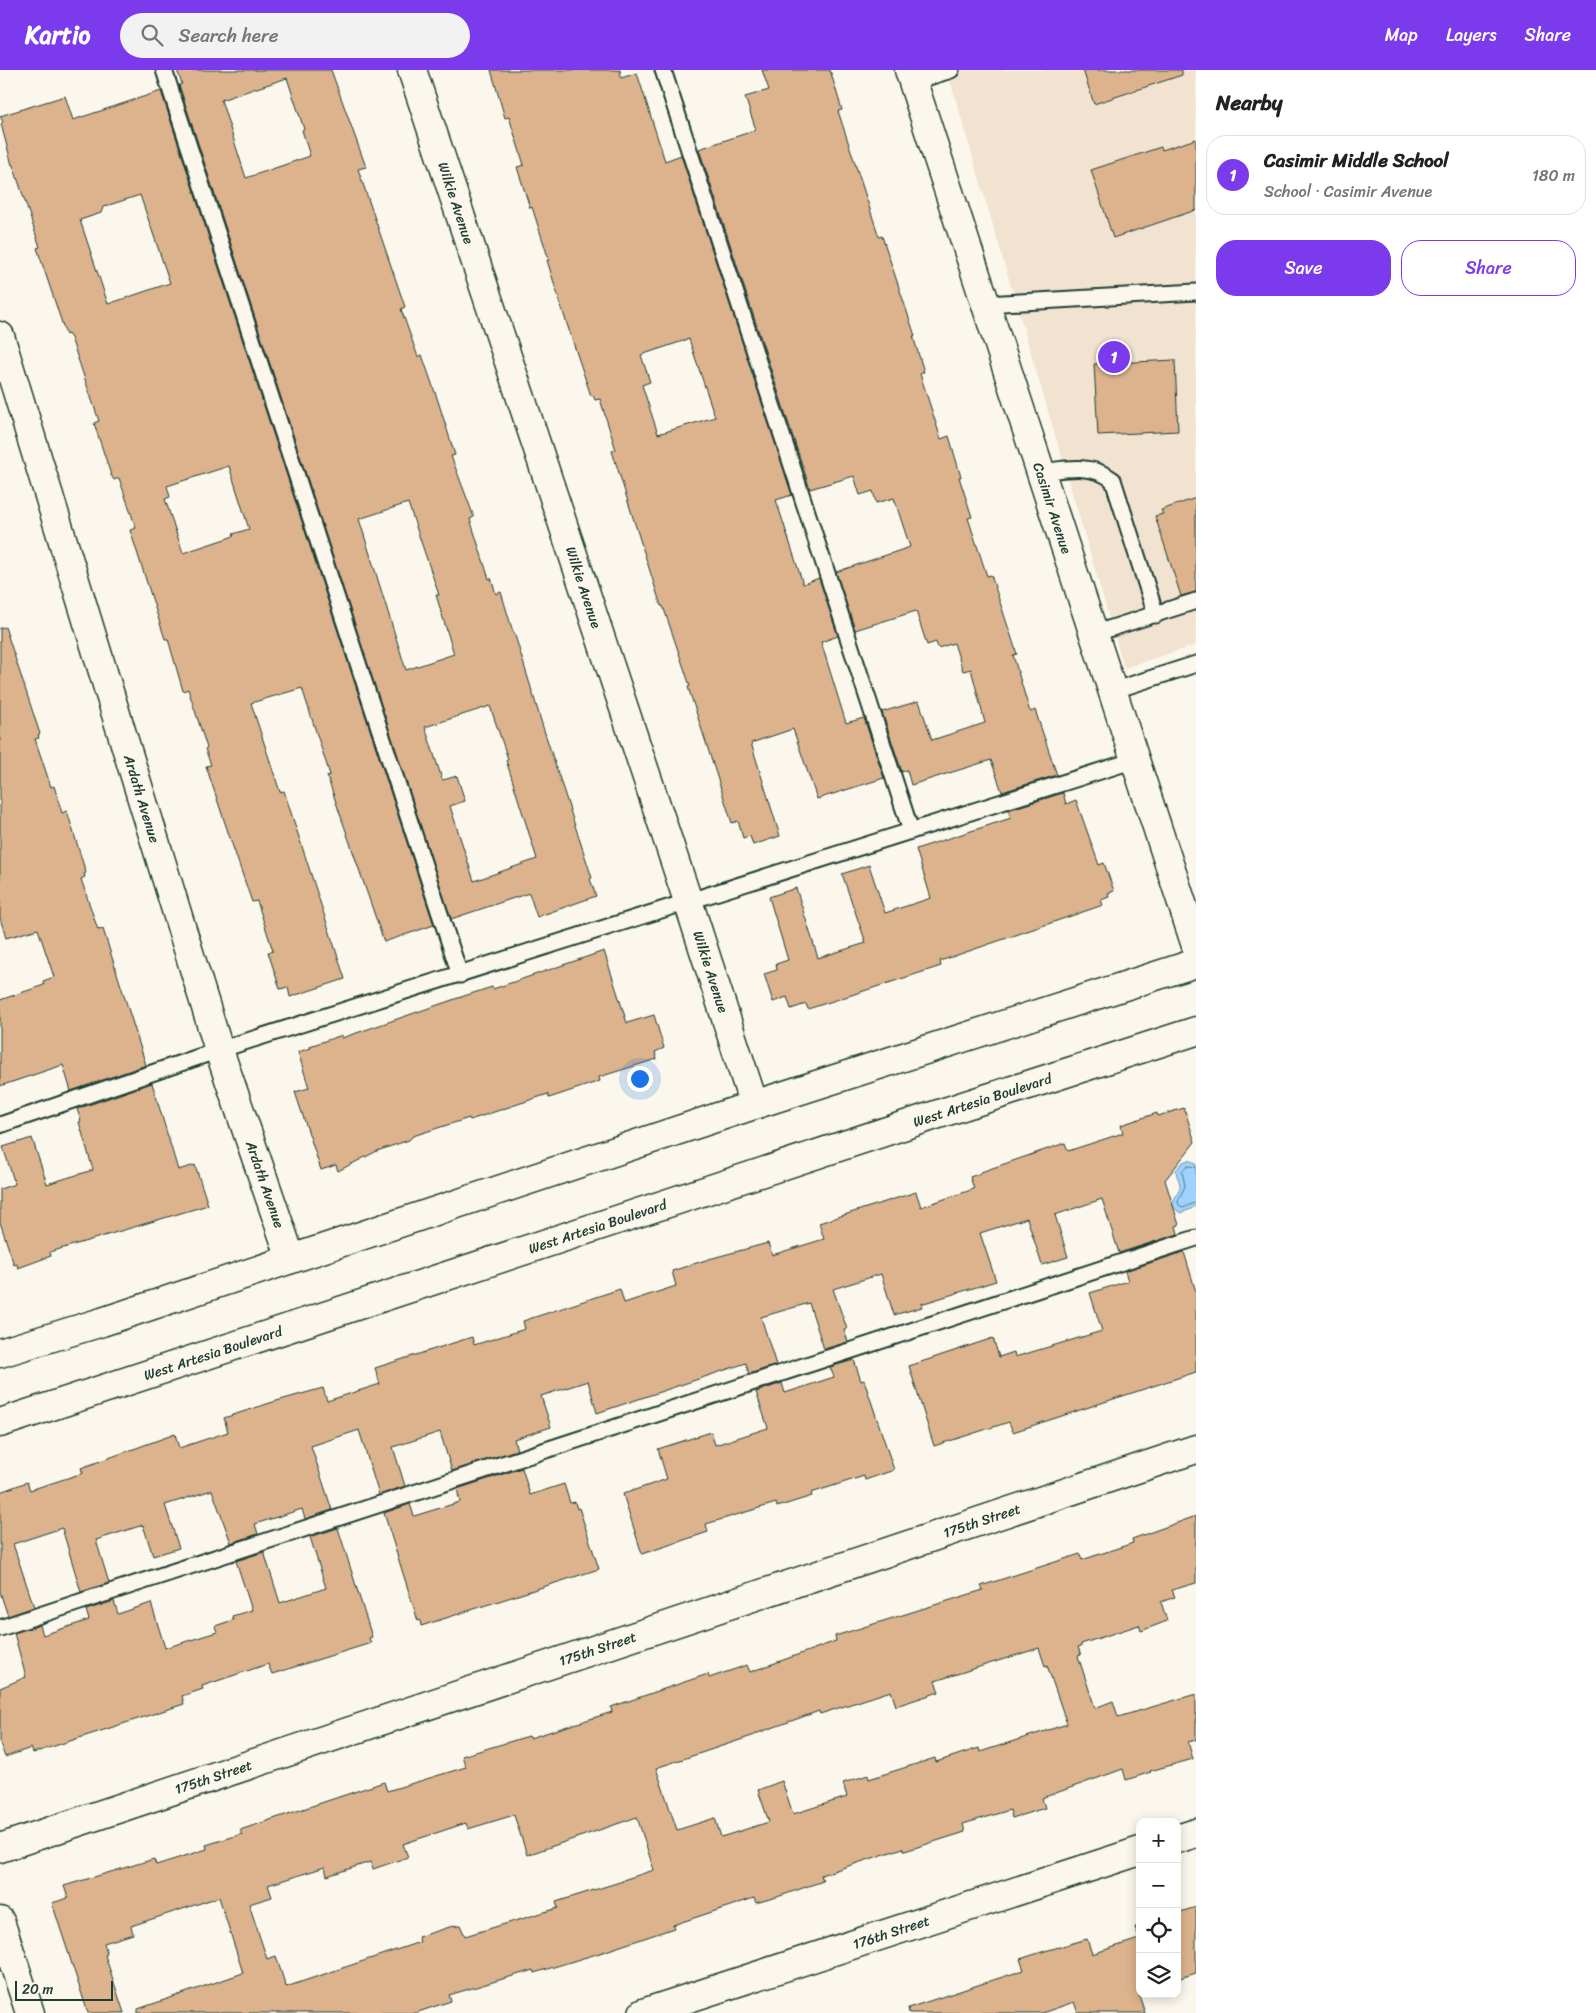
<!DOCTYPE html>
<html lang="en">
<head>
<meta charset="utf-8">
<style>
  :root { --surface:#fff; --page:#f2f2f2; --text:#222; --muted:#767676; --line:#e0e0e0; --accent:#7c3aed }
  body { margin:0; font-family:Sriracha,sans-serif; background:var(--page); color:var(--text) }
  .controls { position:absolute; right:15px; bottom:15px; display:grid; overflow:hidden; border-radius:10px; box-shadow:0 2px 12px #0003 }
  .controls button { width:45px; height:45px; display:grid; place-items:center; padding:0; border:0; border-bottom:1px solid var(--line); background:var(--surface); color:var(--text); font:25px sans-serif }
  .scale { position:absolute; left:15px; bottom:12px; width:98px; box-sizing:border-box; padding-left:5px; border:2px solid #1f3d34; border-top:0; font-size:14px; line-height:18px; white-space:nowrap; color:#1f3d34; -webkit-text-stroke:4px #fbf7ec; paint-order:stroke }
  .you { position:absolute; left:639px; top:1008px; width:18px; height:18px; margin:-12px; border:4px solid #fff; border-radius:50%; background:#1a73e8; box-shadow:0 0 0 8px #1a73e833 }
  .badge { display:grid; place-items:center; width:32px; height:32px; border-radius:50%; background:var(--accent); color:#fff; font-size:16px; font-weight:700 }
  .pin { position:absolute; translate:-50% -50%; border:2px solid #fff; box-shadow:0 1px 5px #0006 }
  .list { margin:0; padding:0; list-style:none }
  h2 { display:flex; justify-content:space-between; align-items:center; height:65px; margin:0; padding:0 20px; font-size:21px }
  h2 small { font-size:16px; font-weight:400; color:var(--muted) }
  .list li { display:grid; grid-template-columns:32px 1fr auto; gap:15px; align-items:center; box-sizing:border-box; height:80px; margin:0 10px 10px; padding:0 10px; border:1px solid var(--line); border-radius:20px }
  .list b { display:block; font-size:19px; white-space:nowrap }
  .list p { margin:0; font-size:16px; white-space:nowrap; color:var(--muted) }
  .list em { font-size:16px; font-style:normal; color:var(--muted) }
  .actions { display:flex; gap:10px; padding:15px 20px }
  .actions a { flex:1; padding:11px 0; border:1px solid var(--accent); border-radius:20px; text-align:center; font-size:18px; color:var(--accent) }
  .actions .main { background:var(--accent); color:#fff }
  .icon { flex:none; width:28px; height:28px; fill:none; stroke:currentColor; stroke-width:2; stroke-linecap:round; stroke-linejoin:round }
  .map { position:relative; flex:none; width:1196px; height:1943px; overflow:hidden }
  header { display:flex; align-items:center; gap:30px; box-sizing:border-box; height:70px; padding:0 25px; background:var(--accent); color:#fff }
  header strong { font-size:24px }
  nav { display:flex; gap:28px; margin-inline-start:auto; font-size:18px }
  .search { width:350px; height:45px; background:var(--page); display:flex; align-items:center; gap:12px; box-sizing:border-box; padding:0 18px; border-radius:28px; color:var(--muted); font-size:19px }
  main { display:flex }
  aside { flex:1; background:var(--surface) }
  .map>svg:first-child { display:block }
  .built { fill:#f2e3d0 }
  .water { fill:#9fd2fc; stroke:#6c96ac }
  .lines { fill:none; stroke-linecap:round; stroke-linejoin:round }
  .shore { stroke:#527984; stroke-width:1 }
  .building { fill:#dcb38d; stroke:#1f3d34; fill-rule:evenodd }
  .service-casing { stroke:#1f3d34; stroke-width:19 }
  .minor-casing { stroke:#1f3d34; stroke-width:31 }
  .primary-casing { stroke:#1f3d34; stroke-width:31 }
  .service { stroke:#fbf7ec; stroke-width:15 }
  .minor { stroke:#fbf7ec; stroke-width:28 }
  .primary { stroke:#fbf7ec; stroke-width:28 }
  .labels { text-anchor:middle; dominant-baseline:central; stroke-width:4; stroke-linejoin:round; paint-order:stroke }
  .street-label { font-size:14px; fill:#1f3d34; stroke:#fbf7ec }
</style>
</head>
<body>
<header>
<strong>Kartio</strong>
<div class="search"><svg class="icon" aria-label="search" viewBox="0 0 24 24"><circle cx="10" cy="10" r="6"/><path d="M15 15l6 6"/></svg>Search here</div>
<nav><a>Map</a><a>Layers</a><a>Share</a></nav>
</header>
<main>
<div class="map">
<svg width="1196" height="1943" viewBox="0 0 1196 1943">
  <rect width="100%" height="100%" fill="#fbf7ec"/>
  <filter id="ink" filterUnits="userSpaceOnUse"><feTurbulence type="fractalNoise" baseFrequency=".02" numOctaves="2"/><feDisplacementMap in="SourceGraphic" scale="10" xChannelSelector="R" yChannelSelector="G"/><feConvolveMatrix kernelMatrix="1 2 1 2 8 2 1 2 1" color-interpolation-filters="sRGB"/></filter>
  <g filter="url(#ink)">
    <!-- built -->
    <polygon class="built" points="947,0 1196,0 1196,575 1124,598"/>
    <!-- water -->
    <path class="water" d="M 1188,1090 L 1196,1093 L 1196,1135 L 1191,1139 L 1181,1143 C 1163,1133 1180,1127 1180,1116 C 1180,1111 1176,1106 1176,1100 L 1183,1092 Z"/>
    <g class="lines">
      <!-- shore -->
      <polyline class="shore" points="1196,1097 1188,1096 1182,1101 1185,1116 1178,1131 1179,1135 1183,1138 1196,1132"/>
    </g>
    <!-- building -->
    <g class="building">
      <path d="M 177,0 L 331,0 L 366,97 L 358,99 L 405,237 L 401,239 L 418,287 L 422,285 L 438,331 L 455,385 L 451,386 L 474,447 L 470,449 L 489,509 L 491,508 L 496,524 L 501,522 L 513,562 L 514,562 L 542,654 L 592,808 L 590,809 L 596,826 L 537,847 L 529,823 L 451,849 L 179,15 L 182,14 ZM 287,8 L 304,59 L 302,60 L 310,86 L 246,108 L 221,30 ZM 408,433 L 439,525 L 436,525 L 454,584 L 406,600 L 359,449 ZM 490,636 L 508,689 L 506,690 L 537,789 L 474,811 L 450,736 L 465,731 L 457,706 L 443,710 L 442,709 L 425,657 Z"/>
      <path d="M 491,0 L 620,0 L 621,8 L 637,3 L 665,91 L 681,85 L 792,425 L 776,430 L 803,514 L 819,508 L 838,566 L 821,572 L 846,653 L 864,648 L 884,708 L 817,729 L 793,659 L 751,673 L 780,766 L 753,775 L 750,766 L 743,768 L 738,751 L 732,753 L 688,617 L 690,616 L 663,536 L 661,536 L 612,381 L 616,380 L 600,329 L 595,330 L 593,325 L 591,326 L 562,239 L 547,190 L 549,190 L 532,137 L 530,138 L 517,97 L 524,95 L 509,47 L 505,48 ZM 689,269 L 715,347 L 658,364 L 642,315 L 650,312 L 641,285 Z"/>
      <polygon points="762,0 830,0 842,40 838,41 879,167 882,166 915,266 913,266 924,302 920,304 941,369 949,366 961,407 959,407 972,447 968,448 987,506 991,505 1017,584 1013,585 1029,639 1031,642 1035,640 1057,705 1002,722 991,690 911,715 907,700 902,702 882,642 919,631 932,670 985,653 971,599 963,601 954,573 938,578 936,572 927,575 916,541 855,560 836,502 910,477 894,428 876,433 873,421 860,425 854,406 810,419 699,79 756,60 745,27 769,20"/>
      <polygon points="1083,0 1182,0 1182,5 1094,34"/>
      <path d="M 161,21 L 434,855 L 384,872 L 327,706 L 330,705 L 302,618 L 251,633 L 280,722 L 284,721 L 345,909 L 290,927 L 288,917 L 280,919 L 268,882 L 273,881 L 257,831 L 252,832 L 231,771 L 206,696 L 211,695 L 205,679 L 207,678 L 188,619 L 183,621 L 168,569 L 165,569 L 130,460 L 136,458 L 119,408 L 114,410 L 111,405 L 94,353 L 99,351 L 71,268 L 68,264 L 66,265 L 37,178 L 40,177 L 13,95 L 12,95 L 1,54 L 3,52 L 0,46 L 65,26 L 73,50 ZM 140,125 L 170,213 L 108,234 L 80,150 L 101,143 L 103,137 ZM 229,396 L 249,459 L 233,464 L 234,466 L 183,483 L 165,429 L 170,427 L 167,416 Z"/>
      <polygon points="1196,69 1196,140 1113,168 1091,100 1161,77 1162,80"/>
      <polygon points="1175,290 1178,361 1098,365 1094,294"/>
      <polygon points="1196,428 1196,522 1181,526 1155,446 1163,444 1161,440"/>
      <polygon points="5,557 40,664 38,665 39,668 35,669 51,717 54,716 62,743 67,741 86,803 84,804 85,807 81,809 98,860 103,859 146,995 71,1021 63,995 0,1016 0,930 44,915 43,911 54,907 38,859 6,868 0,848 0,558"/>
      <polygon points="1063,723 1066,734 1076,730 1099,795 1104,793 1114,821 1108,823 1109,827 1101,830 1103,835 940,891 941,896 808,939 806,934 791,939 787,927 773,932 764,904 777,900 776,894 788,890 769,827 796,818 818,888 866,873 842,804 869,795 885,843 931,828 916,779 1011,748 1008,740"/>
      <polygon points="604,881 627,953 654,945 664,978 655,982 657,989 599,1007 600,1011 549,1028 548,1024 470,1050 469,1048 413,1066 409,1070 377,1081 338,1101 336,1095 321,1100 295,1022 309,1018 298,982 311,978 310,976 342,965 342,968 458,928 492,917 493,919"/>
      <polygon points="152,1013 178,1100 195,1095 208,1135 50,1182 51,1186 18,1198 17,1194 14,1195 0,1152 0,1119 15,1114 3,1077 32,1068 47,1114 93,1100 79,1052 81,1051 77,1039"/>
      <polygon points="1184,1038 1195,1072 1165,1110 1179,1155 1176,1156 1178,1164 1119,1183 1102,1129 1055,1145 1068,1187 1042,1195 1027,1148 980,1163 996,1211 921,1234 922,1237 894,1245 881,1204 833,1219 847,1259 844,1260 848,1272 824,1279 809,1233 761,1247 776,1295 749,1304 746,1293 597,1343 588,1311 541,1326 551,1357 514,1369 517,1380 452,1401 440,1362 393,1377 405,1416 379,1425 359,1360 311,1376 332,1440 305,1449 302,1439 255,1454 258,1464 231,1473 212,1420 165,1435 179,1478 153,1486 143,1455 96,1470 109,1513 81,1522 62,1458 13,1474 34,1537 8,1546 0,1522 0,1422 27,1412 30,1420 83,1403 81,1398 175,1364 179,1378 228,1362 224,1348 273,1332 323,1318 327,1331 380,1314 375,1298 472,1267 474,1275 525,1259 523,1251 620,1219 624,1233 676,1216 672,1201 709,1189 768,1173 772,1185 824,1169 819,1153 916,1122 921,1137 974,1119 970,1107 981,1103 981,1102 1065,1073 1068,1081 1123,1063 1121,1055 1157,1043 1158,1046"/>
      <polygon points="1184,1182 1196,1222 1196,1302 1013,1362 1009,1352 934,1376 909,1296 993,1268 999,1287 1014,1282 1015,1287 1102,1261 1090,1223 1128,1211 1125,1201"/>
      <polygon points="854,1290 861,1311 864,1310 894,1400 865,1410 864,1406 811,1423 812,1426 777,1437 776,1433 706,1454 708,1462 642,1484 623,1424 667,1409 658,1379 711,1362 715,1375 768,1358 756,1322 782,1313 785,1323 834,1307 830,1297"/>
      <polygon points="522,1398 530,1425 564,1414 570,1433 575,1432 577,1439 579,1438 599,1499 421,1556 420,1550 418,1551 384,1443 410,1434 414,1446 460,1432 457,1419"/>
      <path d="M 1196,1446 L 1196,1513 L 1172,1520 L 1175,1527 L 1161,1532 L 1167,1551 L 1141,1561 L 1139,1555 L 1081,1574 L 1081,1576 L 1078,1577 L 1081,1585 L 1078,1586 L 1095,1638 L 1113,1631 L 1118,1647 L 1196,1624 L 1196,1670 L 1188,1672 L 1193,1689 L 1150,1701 L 1151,1702 L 1126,1710 L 1123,1699 L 1042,1728 L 1045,1738 L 1012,1748 L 1010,1740 L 963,1754 L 965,1762 L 905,1781 L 903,1778 L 821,1805 L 823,1811 L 780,1826 L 756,1833 L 754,1828 L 673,1855 L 674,1858 L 603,1882 L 534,1903 L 533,1900 L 449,1925 L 451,1931 L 415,1943 L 138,1943 L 138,1939 L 243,1903 L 219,1827 L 131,1856 L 133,1864 L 104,1873 L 107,1884 L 105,1885 L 124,1943 L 88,1943 L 52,1833 L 68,1828 L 64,1816 L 154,1789 L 156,1795 L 207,1779 L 206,1775 L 242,1764 L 240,1760 L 384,1712 L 387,1721 L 466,1697 L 462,1686 L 529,1666 L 530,1668 L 612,1642 L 611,1637 L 708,1604 L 709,1608 L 747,1595 L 750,1602 L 836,1571 L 835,1566 L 983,1520 L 981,1516 L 1080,1484 L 1082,1490 L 1133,1473 L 1132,1469 ZM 1039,1578 L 1045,1596 L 1047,1595 L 1067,1654 L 980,1682 L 979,1678 L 936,1692 L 935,1688 L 869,1709 L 868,1705 L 843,1713 L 847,1727 L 793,1744 L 782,1711 L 758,1720 L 769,1752 L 721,1767 L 715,1748 L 677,1760 L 656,1698 L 755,1665 L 755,1664 L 819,1641 L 820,1644 L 891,1621 L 896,1636 L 939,1622 L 935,1611 ZM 514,1745 L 527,1785 L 637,1747 L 654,1800 L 623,1810 L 623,1811 L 556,1832 L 558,1838 L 465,1866 L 460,1855 L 456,1857 L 456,1855 L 418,1867 L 420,1872 L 286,1917 L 276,1886 L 267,1889 L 249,1834 L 272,1827 L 268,1815 L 325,1797 L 327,1806 L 370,1792 L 373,1799 L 408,1787 L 403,1774 L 466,1753 L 468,1759 Z"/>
      <polygon points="338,1458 372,1567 369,1568 371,1573 272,1604 268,1594 202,1616 203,1619 182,1626 184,1634 33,1683 31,1678 5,1687 0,1673 0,1618 26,1607 14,1563 40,1555 43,1565 89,1550 86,1540 114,1531 118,1544 151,1533 165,1578 217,1562 215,1556 233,1550 232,1546 252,1540 236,1491 264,1482 280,1533 326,1518 310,1467"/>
      <polygon points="1196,1837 1196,1903 1177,1909 1177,1843"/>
      <polygon points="1140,1856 1140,1921 1138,1922 1145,1943 1078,1943 1074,1932 1042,1943 909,1943 908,1938 1024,1900 1020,1889 1045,1881 1087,1869 1092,1884 1139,1869 1135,1857"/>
    </g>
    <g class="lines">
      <!-- service casing -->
      <g class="service-casing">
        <g id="service">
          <polyline points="164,0 460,905"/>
          <polyline points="663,0 911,761"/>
          <polyline points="913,12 951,0"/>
          <polyline points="986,234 1196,222"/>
          <path d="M 1041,402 C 1066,399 1092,393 1113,410 L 1156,545"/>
          <polyline points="1093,564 1196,531"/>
          <polyline points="1112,621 1196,594"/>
          <polyline points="0,1055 219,980 1135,690"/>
          <polyline points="0,1558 1196,1168"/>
        </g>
      </g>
      <!-- minor casing -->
      <g class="minor-casing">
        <g id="minor">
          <path id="s1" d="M 412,0 L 688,831 L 754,1035"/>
          <path id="s2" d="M 909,0 L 1196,876"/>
          <path id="s3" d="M 0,266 L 219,980 L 291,1189"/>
          <polyline points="1177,1769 1196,1763"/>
          <path id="s4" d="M 0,1778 L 1196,1379"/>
          <polyline points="0,1851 30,1943"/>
          <path id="s5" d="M 643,1943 L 1140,1781"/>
        </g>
      </g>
      <!-- primary casing -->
      <g class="primary-casing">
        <g id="primary">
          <polyline points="0,1283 102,1252 754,1035 1196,893"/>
          <path id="s6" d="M 0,1353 L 963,1036 L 1196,961"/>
        </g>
      </g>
      <!-- service -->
      <use href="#service" class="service"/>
      <!-- minor -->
      <use href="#minor" class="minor"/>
      <!-- primary -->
      <use href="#primary" class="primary"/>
    </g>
  </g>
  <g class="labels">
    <!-- street labels -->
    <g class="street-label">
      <text stroke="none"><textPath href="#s1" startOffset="140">Wilkie Avenue</textPath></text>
      <text stroke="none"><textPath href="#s2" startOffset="461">Casimir Avenue</textPath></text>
      <text stroke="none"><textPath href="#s1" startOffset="545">Wilkie Avenue</textPath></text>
      <text stroke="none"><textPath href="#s3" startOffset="484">Ardath Avenue</textPath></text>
      <text stroke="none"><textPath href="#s1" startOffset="950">Wilkie Avenue</textPath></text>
      <text stroke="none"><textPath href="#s6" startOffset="1034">West Artesia Boulevard</textPath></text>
      <text stroke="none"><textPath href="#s3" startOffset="889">Ardath Avenue</textPath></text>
      <text stroke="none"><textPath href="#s6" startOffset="629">West Artesia Boulevard</textPath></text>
      <text stroke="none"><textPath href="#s6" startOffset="224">West Artesia Boulevard</textPath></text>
      <text stroke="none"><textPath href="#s4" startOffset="1035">175th Street</textPath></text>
      <text stroke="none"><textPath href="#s4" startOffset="630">175th Street</textPath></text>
      <text stroke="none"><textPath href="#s4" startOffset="225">175th Street</textPath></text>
      <text stroke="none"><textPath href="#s5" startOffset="261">176th Street</textPath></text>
    </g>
  </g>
</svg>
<div class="controls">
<button>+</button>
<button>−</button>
<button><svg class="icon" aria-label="locate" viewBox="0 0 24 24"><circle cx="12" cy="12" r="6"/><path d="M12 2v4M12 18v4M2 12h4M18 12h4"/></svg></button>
<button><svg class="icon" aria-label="layers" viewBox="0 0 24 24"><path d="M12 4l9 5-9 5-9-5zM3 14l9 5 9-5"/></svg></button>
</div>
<div class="scale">20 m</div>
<div class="you"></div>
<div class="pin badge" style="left:1114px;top:287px">1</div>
</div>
<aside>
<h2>Nearby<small></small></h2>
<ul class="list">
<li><span class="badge">1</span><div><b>Casimir Middle School</b><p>School · Casimir Avenue</p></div><em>180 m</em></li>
</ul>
<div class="actions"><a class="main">Save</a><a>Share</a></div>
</aside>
</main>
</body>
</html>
